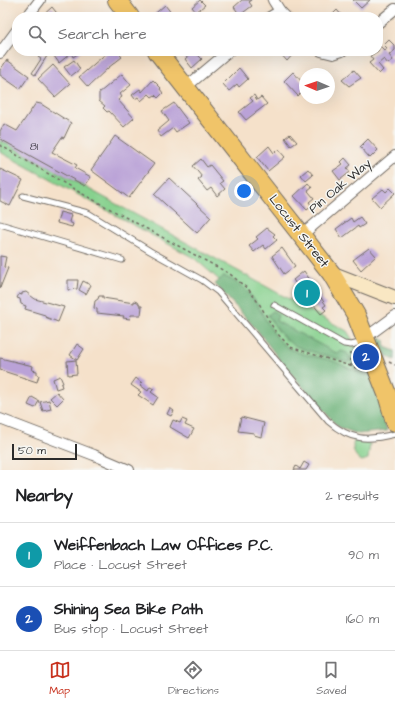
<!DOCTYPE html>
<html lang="en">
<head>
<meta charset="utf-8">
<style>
  :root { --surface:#fff; --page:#f6f6f6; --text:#202124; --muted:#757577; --line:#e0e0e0; --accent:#c8321e }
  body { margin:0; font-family:"Architects Daughter",sans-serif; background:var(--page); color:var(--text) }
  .compass { position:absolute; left:299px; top:68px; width:36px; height:36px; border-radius:50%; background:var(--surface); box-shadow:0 4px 16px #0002; rotate:272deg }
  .scale { position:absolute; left:12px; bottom:10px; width:65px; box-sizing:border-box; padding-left:4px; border:2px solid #2b2b2b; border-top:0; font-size:11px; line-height:14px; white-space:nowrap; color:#2b2b2b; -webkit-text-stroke:3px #f6f6f2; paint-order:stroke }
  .you { position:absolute; left:244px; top:191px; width:14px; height:14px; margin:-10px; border:3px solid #fff; border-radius:50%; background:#1a73e8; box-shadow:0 0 0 6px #1a73e833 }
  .badge { display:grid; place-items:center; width:26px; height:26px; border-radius:50%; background:var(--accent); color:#fff; font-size:13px; font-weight:700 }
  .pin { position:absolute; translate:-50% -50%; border:2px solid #fff; box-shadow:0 1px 4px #0006 }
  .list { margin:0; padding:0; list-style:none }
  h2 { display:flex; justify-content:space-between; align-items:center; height:52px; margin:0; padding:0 16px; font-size:17px }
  h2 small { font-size:13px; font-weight:400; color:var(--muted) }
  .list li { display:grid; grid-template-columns:26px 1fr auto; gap:12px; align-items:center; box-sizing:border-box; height:64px; padding:0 16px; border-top:1px solid var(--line) }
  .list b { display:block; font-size:15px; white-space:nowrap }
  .list p { margin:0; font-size:13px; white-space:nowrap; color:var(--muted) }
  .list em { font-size:13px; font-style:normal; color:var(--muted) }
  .icon { flex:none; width:22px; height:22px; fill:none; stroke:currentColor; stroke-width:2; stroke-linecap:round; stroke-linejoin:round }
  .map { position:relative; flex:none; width:395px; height:470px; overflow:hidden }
  .search { position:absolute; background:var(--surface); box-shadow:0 4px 16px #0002; left:12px; right:12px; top:12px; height:44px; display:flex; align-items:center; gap:10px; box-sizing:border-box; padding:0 14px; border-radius:16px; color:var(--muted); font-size:15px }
  .sheet { height:180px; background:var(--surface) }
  nav { display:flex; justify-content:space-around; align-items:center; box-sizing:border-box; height:56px; border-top:1px solid var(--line); background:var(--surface); font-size:11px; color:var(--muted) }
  nav a { display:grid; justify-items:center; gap:2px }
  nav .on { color:var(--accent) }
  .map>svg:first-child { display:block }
  .green { fill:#87d18e; stroke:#597e5c }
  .forest { fill:#6db379; stroke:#4c6f52 }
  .building { fill:#baa2d7 }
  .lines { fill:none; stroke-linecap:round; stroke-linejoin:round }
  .lane-casing { stroke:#726b63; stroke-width:7 }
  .street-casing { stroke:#726b63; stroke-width:12 }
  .secondary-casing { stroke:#726b63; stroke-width:16 }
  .highway-casing { stroke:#726b63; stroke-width:20 }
  .path { stroke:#726b63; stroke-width:1.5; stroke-dasharray:3 3; stroke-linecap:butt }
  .lane { stroke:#fff; stroke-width:5 }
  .street { stroke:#fff; stroke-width:10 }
  .secondary { stroke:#f9e7c3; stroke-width:14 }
  .highway { stroke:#f0c469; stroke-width:18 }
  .labels { text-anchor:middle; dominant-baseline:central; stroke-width:3; stroke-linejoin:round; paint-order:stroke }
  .number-label { font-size:11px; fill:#4f4956 }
  .street-label { font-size:13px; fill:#2b2b2b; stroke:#f6f6f2 }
</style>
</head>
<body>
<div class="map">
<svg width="395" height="470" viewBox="0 0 395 470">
  <rect width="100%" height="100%" fill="#f6f6f2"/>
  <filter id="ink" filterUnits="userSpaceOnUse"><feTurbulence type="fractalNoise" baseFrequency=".025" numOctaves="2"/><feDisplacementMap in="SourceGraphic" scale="8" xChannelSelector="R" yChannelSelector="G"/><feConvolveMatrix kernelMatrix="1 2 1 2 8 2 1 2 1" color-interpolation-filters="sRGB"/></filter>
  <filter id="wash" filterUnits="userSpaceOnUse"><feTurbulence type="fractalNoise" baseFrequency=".012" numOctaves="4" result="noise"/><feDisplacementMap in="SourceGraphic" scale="16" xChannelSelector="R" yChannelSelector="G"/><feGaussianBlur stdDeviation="0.9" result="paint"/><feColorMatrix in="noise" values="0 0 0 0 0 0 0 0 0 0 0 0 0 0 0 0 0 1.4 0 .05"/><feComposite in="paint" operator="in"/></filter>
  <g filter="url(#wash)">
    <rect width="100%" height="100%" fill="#f5e1ca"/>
    <!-- green -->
    <g class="green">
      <polygon points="0,140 347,331 359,350 361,351 369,366 366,368 374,393 337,422 217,278 194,258 0,152"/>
      <path d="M 354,441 L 366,441 L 370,444 L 368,459 L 362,461 C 355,458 351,448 354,441 Z"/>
    </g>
    <!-- forest -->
    <g class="forest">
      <path d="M 224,276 C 229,279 235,281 240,285 C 262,300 266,334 288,348 C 302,356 318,356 333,361 C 348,366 353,374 370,371 L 380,400 L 387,431 L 358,434 L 338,427 L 282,363 L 257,330 L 215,284 Z"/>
      <path d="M 273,311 L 278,315 L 276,321 L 338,354 L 341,351 L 347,353 L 350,358 L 349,362 C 343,363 335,357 328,356 C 294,347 287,347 268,315 Z"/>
      <path d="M 380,338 L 384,340 L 385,347 L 395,351 L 395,360 C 384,356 382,351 378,341 Z"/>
    </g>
    <g id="blocks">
      <!-- building -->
      <g class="building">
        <polygon points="200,0 205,5 196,12 192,7"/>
        <polygon points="242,0 252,0 249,2 252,6 240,15 234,7"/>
        <polygon points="353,0 370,0 361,8"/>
        <polygon points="165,5 172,14 168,17 151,17"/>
        <polygon points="52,7 60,17 41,17"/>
        <polygon points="337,10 343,17 330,17"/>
        <polygon points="389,40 395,46 395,50 389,55 393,60 388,64 384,59 378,64 383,70 379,74 369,63 373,60 370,56 378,51 380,46 385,51 387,48 384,45"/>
        <polygon points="59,51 82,51 73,57 71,53 59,63 54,56"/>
        <polygon points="109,51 125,51 120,55 122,57 108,68 88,87 79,77"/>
        <polygon points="194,51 203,51 198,55 202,59 192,68 185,59"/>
        <polygon points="272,51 292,51 294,53 287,61 279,52 276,55"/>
        <polygon points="40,54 47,56 35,75 32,73 41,59 38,57"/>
        <polygon points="7,60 29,76 20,89 0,75 0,70"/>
        <polygon points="74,60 80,69 71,76 64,67"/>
        <polygon points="53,65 70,84 55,97 38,79"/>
        <polygon points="239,68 248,79 239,87 237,84 229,91 223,84"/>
        <polygon points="354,70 361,78 349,86 342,80"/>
        <polygon points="293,72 305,85 305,89 298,96 284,81"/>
        <polygon points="122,74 131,85 120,94 122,97 118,100 134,118 124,127 109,111 107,112 103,108 105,106 99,101 99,93"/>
        <polygon points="153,80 161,88 160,89 163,93 158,98 155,95 152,97 149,94 141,101 138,97 135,99 132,95 140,89 142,92"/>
        <polygon points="254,95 257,100 261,97 267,104 246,120 239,112 253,101 250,98"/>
        <polygon points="36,103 41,104 71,123 64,138 62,137 52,152 77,165 75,168 91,177 85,186 0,139 0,131 4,124 17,131"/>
        <polygon points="174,103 189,123 176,132 173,128 161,137 157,131 169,121 162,111"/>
        <polygon points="290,134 297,142 291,146 285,138"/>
        <polygon points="115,136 154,164 129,198 91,170"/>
        <polygon points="368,139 378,150 370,158 360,147"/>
        <polygon points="269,146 274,153 278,149 285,157 268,171 257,157"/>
        <polygon points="345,158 351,165 347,168 350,172 340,180 333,171 343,164 341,162"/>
        <polygon points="201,159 207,167 210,165 223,181 220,183 225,189 217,196 211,188 207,191 198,180 202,177 193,166"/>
        <polygon points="0,169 23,180 10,206 0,201"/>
        <polygon points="308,169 313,175 306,181 301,175"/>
        <polygon points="169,178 211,217 197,233 154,194"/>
        <polygon points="308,183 312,188 308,191 314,198 309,202 312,206 307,210 294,196"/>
        <polygon points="390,188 395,193 380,207 372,198 383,189 386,192"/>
        <polygon points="60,212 71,215 69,222 73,224 72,227 57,223"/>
        <polygon points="360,217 365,224 359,228 358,226 342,238 336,229 351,218 353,222"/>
        <polygon points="267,228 275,234 273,236 277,240 266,249 263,245 254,252 249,246 258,239 256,237"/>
        <polygon points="282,248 295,266 284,274 272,256"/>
        <polygon points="369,248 376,256 361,270 353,260"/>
        <polygon points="0,256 6,257 4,267 8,268 0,288"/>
        <polygon points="304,271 314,286 308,291 314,299 319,295 326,305 323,307 326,310 321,314 312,303 306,307 299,297 304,293 293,280"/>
        <polygon points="68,280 78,280 77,289 68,290"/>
        <polygon points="83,281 91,285 86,294 79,290"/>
        <polygon points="26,292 35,299 64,307 58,322 45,317 45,315 25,309 26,306 21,304 20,299 17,298 19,294 22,295 22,293"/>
        <polygon points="99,296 103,296 103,298 134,303 134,301 138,302 140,306 142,306 141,315 131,315 130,319 123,318 124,316 97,313 97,309 94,308 95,301 98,299"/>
        <polygon points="77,344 84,349 77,360 70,355"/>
        <polygon points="0,358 33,366 32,370 37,371 37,374 39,375 37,382 0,370"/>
        <polygon points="76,360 77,374 68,375 67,361"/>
        <polygon points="60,376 63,383 61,384 62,387 56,389 53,379"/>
        <polygon points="136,378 142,383 140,385 148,391 150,387 154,389 151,392 158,397 153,405 138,395 141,392 131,385"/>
        <polygon points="57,392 63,399 57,405 50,398"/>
        <polygon points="32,397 39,401 35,408 28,405"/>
        <polygon points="49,400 51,409 43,411 40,402"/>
        <polygon points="170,408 174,411 171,416 167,414"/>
        <polygon points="241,417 264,423 261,437 254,435 254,433 238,431"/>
        <polygon points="182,419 187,421 185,425 194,429 189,438 170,427 173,420 180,423"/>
        <polygon points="304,462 309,465 306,470 294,470 296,466 300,469"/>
      </g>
    </g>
  </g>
  <g filter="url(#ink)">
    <use href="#blocks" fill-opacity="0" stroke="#726b63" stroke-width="1"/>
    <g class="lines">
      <!-- lane casing -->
      <g class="lane-casing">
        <g id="lane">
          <path d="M 23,196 L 88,213 L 150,251 L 202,280 L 218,292 L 328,421 C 351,441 367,441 395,434"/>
          <polyline points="0,224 122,260"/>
          <polyline points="274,305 344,344 351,345 364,342"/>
        </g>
      </g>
      <!-- street casing -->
      <g class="street-casing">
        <g id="street">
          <polyline points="273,0 280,11"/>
          <polyline points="27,17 40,0"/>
          <polyline points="270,17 280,11 286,17"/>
          <polyline points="378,23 395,9"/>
          <polyline points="321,51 333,54 342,51"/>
          <polyline points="0,53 17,30"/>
          <polyline points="186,87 229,51"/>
          <polyline points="302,235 395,156"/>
          <polyline points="365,338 395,316"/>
          <polyline points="0,419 94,455 129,470"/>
        </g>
      </g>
      <!-- secondary casing -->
      <g class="secondary-casing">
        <polyline id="secondary" points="331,273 395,298"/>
      </g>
      <!-- highway casing -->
      <g class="highway-casing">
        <g id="highway">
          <polyline points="117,0 130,17"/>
          <polyline points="157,51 331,273 356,315 365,338 387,394 395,422"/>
        </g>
      </g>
      <!-- path -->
      <g class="path">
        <polyline points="0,145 79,192 230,274 249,290 260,305 275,331 290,347 363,370"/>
        <polyline points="389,362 395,365"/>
        <polyline points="351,367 351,351"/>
      </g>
      <!-- lane -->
      <use href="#lane" class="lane"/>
      <!-- street -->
      <use href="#street" class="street"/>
      <!-- secondary -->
      <use href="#secondary" class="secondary"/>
      <!-- highway -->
      <use href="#highway" class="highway"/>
    </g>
  </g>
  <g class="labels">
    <!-- number labels -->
    <g class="number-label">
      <text x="34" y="146">81</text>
    </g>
    <!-- street labels -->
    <g class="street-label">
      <text transform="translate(340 186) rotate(-40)">Pin Oak Way</text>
      <text transform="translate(299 231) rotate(52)">Locust Street</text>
    </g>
  </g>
</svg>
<svg class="compass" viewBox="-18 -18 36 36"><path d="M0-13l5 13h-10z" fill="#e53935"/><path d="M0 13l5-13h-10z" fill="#757577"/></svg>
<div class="scale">50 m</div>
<div class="you"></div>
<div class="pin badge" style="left:307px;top:293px;background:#0f9aa8">1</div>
<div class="pin badge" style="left:366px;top:357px;background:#1a4fb4">2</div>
<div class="search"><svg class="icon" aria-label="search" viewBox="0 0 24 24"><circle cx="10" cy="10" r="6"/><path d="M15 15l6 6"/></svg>Search here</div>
</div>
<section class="sheet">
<h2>Nearby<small>2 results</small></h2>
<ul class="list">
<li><span class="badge" style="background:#0f9aa8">1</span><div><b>Weiffenbach Law Offices P.C.</b><p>Place · Locust Street</p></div><em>90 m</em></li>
<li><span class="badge" style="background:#1a4fb4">2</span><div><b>Shining Sea Bike Path</b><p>Bus stop · Locust Street</p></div><em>160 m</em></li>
</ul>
</section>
<nav>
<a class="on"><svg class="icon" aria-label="map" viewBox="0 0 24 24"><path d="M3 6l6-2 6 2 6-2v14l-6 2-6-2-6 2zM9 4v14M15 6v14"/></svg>Map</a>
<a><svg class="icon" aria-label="directions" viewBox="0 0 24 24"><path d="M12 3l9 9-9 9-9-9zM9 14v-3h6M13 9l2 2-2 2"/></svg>Directions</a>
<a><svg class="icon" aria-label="saved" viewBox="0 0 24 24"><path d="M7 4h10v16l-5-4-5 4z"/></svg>Saved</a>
</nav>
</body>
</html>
